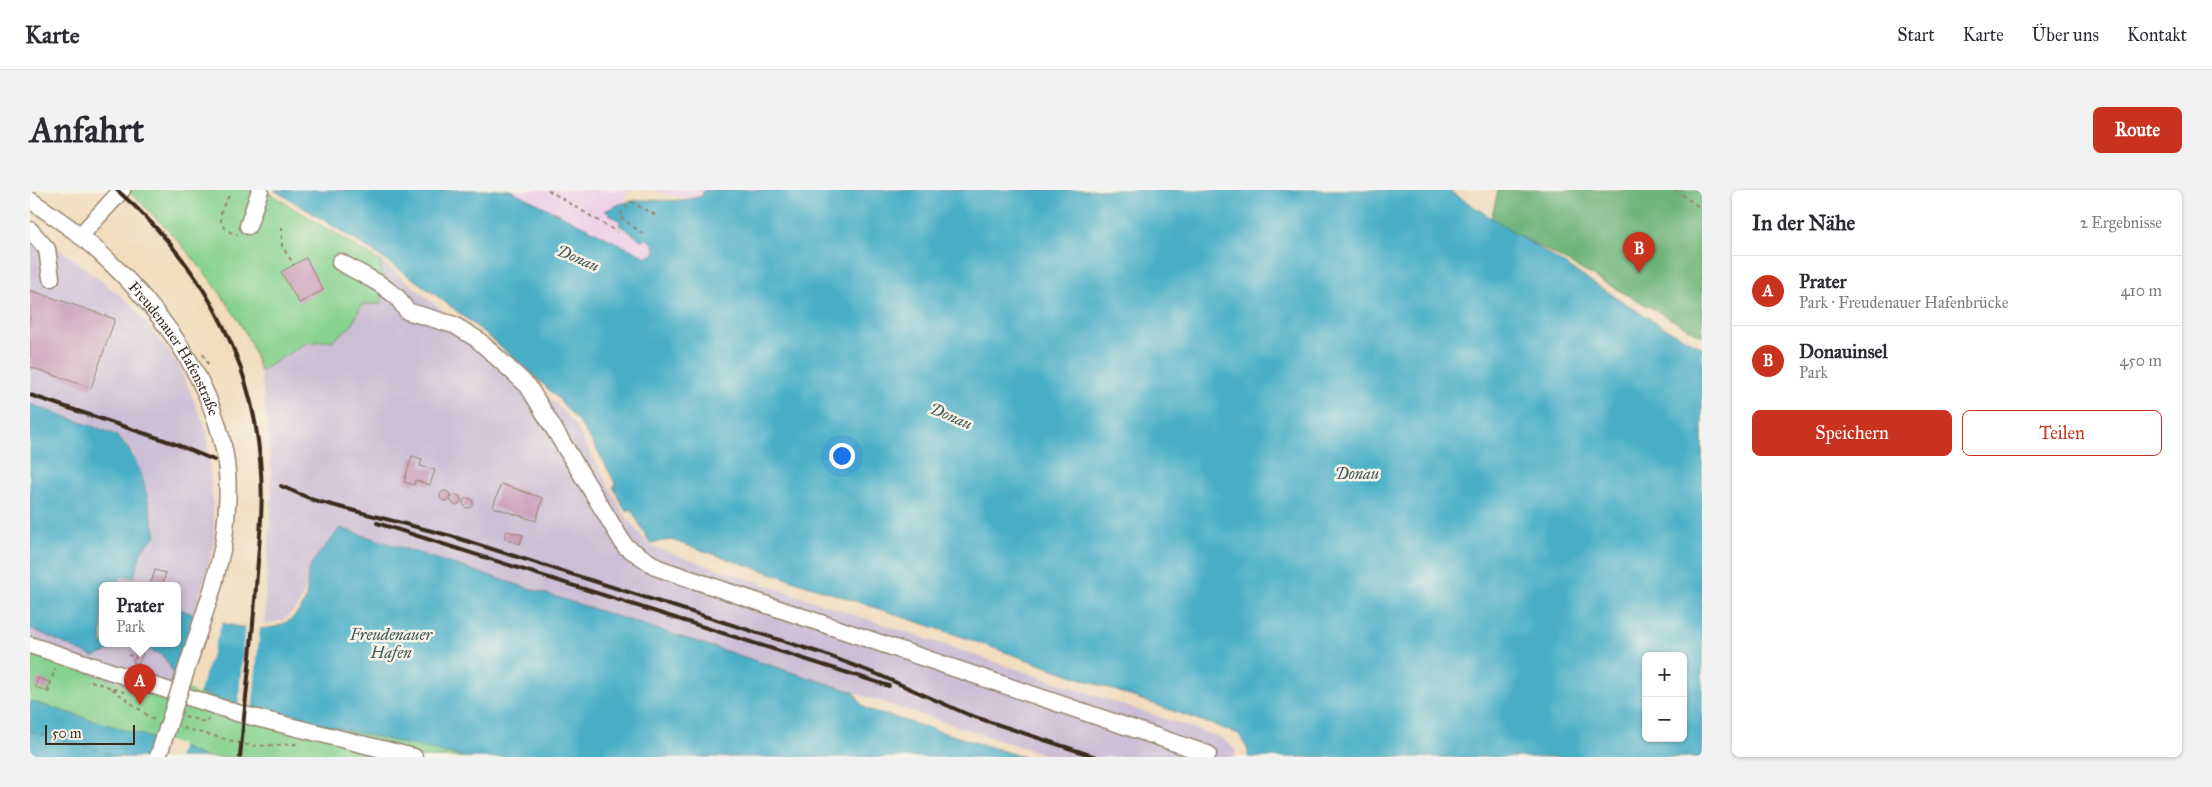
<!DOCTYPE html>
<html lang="de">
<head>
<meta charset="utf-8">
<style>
  :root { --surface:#fff; --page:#f2f2f3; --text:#2b2b33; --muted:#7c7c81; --line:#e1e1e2; --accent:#c8321e }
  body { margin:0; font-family:"IM FELL Great Primer",serif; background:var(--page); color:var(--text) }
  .controls { position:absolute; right:15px; bottom:15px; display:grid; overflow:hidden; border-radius:8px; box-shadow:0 1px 4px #0004 }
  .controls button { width:45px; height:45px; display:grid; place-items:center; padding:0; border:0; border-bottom:1px solid var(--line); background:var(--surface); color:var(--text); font:25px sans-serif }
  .scale { position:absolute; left:15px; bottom:12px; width:90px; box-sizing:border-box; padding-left:5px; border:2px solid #3b2a1e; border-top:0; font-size:14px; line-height:18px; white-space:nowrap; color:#3b2a1e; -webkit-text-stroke:4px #f7f3e8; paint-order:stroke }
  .you { position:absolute; left:811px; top:265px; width:18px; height:18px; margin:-12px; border:4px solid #fff; border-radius:50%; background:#1a73e8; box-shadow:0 0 0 8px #1a73e833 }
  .badge { display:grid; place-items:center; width:32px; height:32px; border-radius:50%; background:var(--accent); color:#fff; font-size:16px; font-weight:700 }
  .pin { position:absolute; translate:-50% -41px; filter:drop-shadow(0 1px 2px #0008) }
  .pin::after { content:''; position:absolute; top:26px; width:18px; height:15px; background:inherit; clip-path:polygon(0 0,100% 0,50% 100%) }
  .popup { position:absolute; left:69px; top:392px; width:82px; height:65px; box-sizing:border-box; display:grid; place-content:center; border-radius:8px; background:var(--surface); filter:drop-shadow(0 1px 4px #0005); font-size:16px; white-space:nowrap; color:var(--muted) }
  .popup b { font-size:19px; color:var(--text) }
  .popup::after { content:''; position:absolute; left:50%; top:100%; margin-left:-10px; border:10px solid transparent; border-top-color:var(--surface) }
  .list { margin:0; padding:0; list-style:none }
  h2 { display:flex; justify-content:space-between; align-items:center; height:65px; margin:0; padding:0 20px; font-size:21px }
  h2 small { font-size:16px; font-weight:400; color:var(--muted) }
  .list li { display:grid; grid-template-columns:32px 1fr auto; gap:15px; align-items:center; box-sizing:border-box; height:70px; padding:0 20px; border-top:1px solid var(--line) }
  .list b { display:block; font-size:19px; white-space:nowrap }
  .list p { margin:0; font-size:16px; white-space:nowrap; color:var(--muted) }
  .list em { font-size:16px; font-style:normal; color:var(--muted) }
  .actions { display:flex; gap:10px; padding:15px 20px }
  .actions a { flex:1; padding:11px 0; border:1px solid var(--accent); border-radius:8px; text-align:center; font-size:18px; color:var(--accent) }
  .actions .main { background:var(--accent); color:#fff }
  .map { position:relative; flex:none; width:1672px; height:567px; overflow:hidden; border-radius:8px }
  header { display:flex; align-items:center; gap:30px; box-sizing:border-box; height:70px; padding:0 25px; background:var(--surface); border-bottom:1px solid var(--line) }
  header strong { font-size:24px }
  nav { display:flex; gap:28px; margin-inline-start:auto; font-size:18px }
  .intro { display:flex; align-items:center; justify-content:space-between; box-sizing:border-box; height:120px; padding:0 30px }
  h1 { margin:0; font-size:35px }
  .button { padding:12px 22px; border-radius:8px; background:var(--accent); color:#fff; font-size:18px; font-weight:700 }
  main { display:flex; gap:30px; padding:0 30px }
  aside { flex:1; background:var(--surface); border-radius:8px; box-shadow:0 1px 4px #0004 }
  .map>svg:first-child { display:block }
  .built { fill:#eed0e8 }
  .industrial { fill:#ccbed4 }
  .green { fill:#87d290; stroke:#617e57 }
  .forest { fill:#6db47a; stroke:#546f4c }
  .water { fill:#48afc7; stroke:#426c72; fill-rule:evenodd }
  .pier { fill:#f2dcbd }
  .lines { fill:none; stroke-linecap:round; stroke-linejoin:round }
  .ferry { stroke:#405959; stroke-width:1; stroke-dasharray:6 5; stroke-linecap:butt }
  .building { fill:#c899b7 }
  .minor-casing { stroke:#96836e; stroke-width:19 }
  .path { stroke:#96836e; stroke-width:2; stroke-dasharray:4 4; stroke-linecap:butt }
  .minor { stroke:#fff; stroke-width:16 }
  .rail { stroke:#3b2a1e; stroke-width:4 }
  .minor-bridge-casing { stroke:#96836e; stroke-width:19; stroke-linecap:butt }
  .minor-bridge { stroke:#fff; stroke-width:16 }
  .labels { text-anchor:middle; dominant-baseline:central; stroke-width:5; stroke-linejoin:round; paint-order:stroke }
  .street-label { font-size:15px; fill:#3b2a1e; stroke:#f7f3e8 }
  .water-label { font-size:16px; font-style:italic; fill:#405959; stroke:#f7f3e8 }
</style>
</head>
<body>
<header>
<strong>Karte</strong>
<nav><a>Start</a><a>Karte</a><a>Über uns</a><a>Kontakt</a></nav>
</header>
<div class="intro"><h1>Anfahrt</h1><a class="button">Route</a></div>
<main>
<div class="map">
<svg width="1672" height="567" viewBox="0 0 1672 567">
  <rect width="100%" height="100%" fill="#f7f3e8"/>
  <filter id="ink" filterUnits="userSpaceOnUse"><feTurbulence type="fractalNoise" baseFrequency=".02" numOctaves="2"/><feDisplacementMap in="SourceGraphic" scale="10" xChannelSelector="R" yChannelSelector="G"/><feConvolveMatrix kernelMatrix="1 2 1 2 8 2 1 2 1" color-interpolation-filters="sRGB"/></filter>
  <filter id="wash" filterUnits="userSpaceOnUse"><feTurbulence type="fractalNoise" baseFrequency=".0096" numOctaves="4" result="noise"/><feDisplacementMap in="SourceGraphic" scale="20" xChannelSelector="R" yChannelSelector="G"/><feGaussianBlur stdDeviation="1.12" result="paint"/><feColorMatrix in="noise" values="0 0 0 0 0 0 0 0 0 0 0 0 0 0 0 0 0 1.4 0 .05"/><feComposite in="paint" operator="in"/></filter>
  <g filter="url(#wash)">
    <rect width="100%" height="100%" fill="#f2dcbd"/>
    <!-- built -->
    <g class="built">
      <polygon points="480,0 609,0 599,0 589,34 613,51 615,48 624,55 625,60 623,65 616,67"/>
      <polygon points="618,0 674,0 675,1 672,6 660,9"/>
    </g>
    <!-- industrial -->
    <g class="industrial">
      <polygon points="0,36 99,112 149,175 177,242 184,333 184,354 165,424 148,419 148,396 92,396 88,394 91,385 104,386 112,359 104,264 94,251 72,239 0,214"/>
      <polygon points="351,72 363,80 527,215 546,236 595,326 620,356 1192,548 1206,560 1204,567 1023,567 311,338 279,379 272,409 267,418 253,430 234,435 242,299 239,243 230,181 276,153 288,153 322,135 332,114 350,94"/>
      <polygon points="0,438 64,467 98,454 114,458 113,461 116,462 117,459 127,462 133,466 145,485 138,508 35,476 0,463"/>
    </g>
    <!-- green -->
    <g class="green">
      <path d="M 97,0 L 234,0 L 351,72 L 352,114 L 332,114 L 322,135 L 304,150 L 276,153 L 230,181 C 227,172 224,161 220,152 C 197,104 138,35 97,0 Z"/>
      <polygon points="0,463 102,497 142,496 145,485 435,567 175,567 0,511"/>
    </g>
    <!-- forest -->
    <polygon class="forest" points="1468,0 1672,0 1672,146 1461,30"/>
    <!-- water -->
    <g class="water">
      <path d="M 244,0 L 480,0 L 616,67 L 623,64 L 625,60 L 624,55 L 616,48 L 613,51 L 589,35 L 591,32 L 575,21 C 612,0 631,18 672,6 L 674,0 L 1418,0 L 1631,136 L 1672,157 L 1672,567 L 1218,567 L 1218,560 L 1209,544 L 915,441 L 641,350 L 620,353 L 601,319 L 596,321 L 583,297 L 586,295 C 573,270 560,245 542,224 C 523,201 500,183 478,163 C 406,100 326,49 244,0 ZM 1616,466 L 1653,466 L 1653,548 L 1616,548 Z"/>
      <path d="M 0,214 L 84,244 C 114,266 117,312 126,346 L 112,359 L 104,387 L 91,386 L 88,394 L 92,396 L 72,396 L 72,454 L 148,454 L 148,419 C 185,430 252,461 275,411 C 279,401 275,386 280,377 C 287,364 301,351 310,338 L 824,502 L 832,515 L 837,519 L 993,567 L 435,567 L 222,519 L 169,503 L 145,485 L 133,466 L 118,459 L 117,462 L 113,461 L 114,458 L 96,454 L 64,467 L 0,438 Z"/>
      <polygon points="0,511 151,557 175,567 0,567"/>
    </g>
    <!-- pier -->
    <g class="pier">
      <polygon points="166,422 193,430 168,505 144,488"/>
      <polygon points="215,435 230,436 222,522 208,518"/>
      <polygon points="125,548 152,555 148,567 119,567"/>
    </g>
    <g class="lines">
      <!-- ferry -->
      <polyline class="ferry" points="0,541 90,567"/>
    </g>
    <g id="blocks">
      <!-- building -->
      <g class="building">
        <polygon points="276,68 293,100 269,113 251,82"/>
        <polygon points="0,100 85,129 61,198 0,177"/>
        <polygon points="382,266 392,269 390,276 405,280 400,295 385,290 384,295 374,292"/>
        <polygon points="471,294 513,308 506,331 463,317"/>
        <circle cx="415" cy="306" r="5"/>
        <circle cx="426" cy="310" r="5"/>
        <circle cx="438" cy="313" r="5"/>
        <polygon points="477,341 493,345 490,354 474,349"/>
        <polygon points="125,380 136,383 132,396 120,395"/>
        <polygon points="108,461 113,463 109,474 103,472"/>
        <polygon points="8,488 20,492 17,501 5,497"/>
      </g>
    </g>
  </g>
  <g filter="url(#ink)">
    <use href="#blocks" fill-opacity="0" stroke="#96836e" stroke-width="1"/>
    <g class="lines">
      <!-- minor casing -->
      <g class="minor-casing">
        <g id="minor">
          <path id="s1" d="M 0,10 C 17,22 36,34 52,47 C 118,103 179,178 195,265 C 200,295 197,326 193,356"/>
          <polyline points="218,36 230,0"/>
          <polyline points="0,40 17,59 21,88"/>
          <polyline points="50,46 92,0"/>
          <polyline points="310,72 350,94 367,107 377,121 424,135 447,149 498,196 595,356 628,378 1178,564"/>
          <polyline points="0,455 207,523 384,567"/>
        </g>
      </g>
      <!-- path -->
      <g class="path">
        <polyline points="518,0 587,42"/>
        <polyline points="1645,0 1672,19"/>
        <path d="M 199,6 C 188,22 185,39 208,45"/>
        <polyline points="252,37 252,56 264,75"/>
        <polyline points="613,44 589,26 601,12 625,25"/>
        <polyline points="173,164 180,178"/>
        <polyline points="98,465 103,466 105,461"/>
        <polyline points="61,491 94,502"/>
        <polyline points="82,499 124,530"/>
        <polyline points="18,503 25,478"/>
        <polyline points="155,526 177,533 178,528"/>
        <polyline points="153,538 222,556 269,554"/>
      </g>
      <!-- minor -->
      <use href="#minor" class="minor"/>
      <!-- rail -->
      <g class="rail">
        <path d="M 87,0 C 167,69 221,162 230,269 C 234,307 230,345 227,383 C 223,444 216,506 210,567"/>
        <polyline points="0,205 143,253 184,270"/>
        <polyline points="251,296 288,312"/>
        <polyline points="283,310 421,346 794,464 849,485 939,525 1066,567"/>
        <polyline points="347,333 859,496"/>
      </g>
      <!-- minor-bridge casing -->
      <g class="minor-bridge-casing">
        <polyline id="minor-bridge" points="128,567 183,397 193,356"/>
      </g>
      <!-- minor-bridge -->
      <use href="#minor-bridge" class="minor-bridge"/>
    </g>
  </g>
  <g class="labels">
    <!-- street labels -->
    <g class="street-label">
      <text stroke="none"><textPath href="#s1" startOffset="210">Freudenauer Hafenstraße</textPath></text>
    </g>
    <!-- water labels -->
    <g class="water-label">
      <text transform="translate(548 68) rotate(23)">Donau</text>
      <text transform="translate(921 226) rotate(23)">Donau</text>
      <text x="1327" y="283">Donau</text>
      <text x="361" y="444">Freudenauer<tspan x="361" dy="18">Hafen</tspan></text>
    </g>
  </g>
</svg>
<div class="controls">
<button>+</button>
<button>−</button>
</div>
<div class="scale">50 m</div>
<div class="you"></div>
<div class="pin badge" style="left:110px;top:515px">A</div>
<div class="popup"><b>Prater</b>Park</div>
<div class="pin badge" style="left:1609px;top:83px">B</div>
</div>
<aside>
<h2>In der Nähe<small>2 Ergebnisse</small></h2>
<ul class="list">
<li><span class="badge">A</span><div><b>Prater</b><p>Park · Freudenauer Hafenbrücke</p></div><em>410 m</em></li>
<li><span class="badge">B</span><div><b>Donauinsel</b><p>Park</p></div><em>450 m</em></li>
</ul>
<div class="actions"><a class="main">Speichern</a><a>Teilen</a></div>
</aside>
</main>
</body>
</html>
